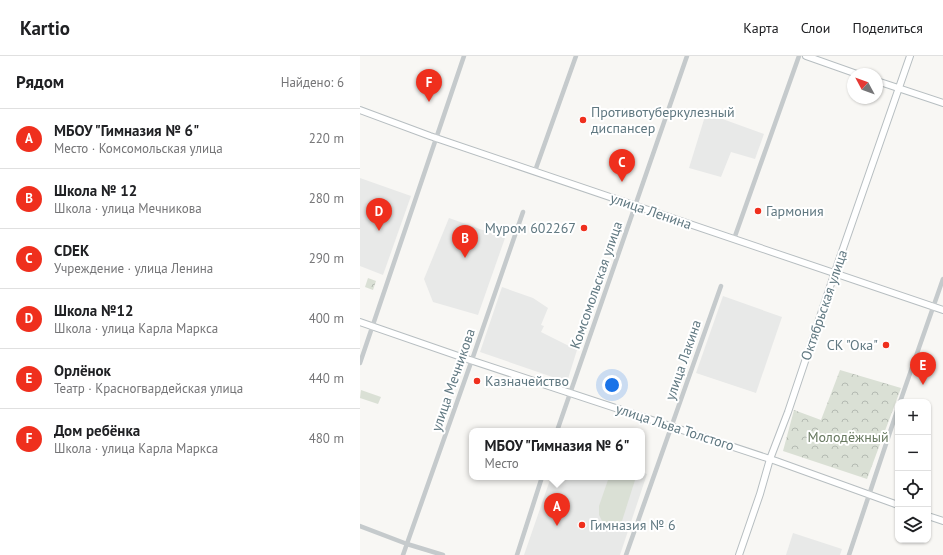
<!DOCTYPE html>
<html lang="ru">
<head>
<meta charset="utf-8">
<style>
  :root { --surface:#fff; --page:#f2f2f2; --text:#202124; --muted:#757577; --line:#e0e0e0; --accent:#ef2f1d }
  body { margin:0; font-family:"PT Sans",sans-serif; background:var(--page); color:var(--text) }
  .controls { position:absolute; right:12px; bottom:12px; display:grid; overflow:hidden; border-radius:8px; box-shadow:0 1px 3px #0004 }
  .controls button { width:36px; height:36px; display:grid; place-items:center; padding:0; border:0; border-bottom:1px solid var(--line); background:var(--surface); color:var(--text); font:20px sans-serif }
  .compass { position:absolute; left:487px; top:12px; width:36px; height:36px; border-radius:50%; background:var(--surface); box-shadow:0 1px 3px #0004; rotate:311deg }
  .you { position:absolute; left:252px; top:329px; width:14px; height:14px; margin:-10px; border:3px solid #fff; border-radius:50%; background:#1a73e8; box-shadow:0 0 0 6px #1a73e833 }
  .badge { display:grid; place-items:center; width:26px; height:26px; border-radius:50%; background:var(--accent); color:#fff; font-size:13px; font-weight:700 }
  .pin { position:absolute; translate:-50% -33px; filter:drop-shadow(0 1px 2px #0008) }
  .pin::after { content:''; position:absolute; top:21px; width:14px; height:12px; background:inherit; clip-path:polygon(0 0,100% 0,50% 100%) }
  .popup { position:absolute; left:109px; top:372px; width:176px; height:52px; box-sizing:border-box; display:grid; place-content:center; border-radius:8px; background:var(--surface); filter:drop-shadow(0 1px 3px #0005); font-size:13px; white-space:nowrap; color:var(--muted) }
  .popup b { font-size:15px; color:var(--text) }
  .popup::after { content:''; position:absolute; left:50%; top:100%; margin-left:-8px; border:8px solid transparent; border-top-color:var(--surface) }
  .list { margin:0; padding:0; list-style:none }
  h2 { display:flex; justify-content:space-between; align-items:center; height:52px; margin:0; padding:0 16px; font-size:17px }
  h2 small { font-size:13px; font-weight:400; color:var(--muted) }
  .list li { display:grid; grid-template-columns:26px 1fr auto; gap:12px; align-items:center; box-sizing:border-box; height:60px; padding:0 16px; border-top:1px solid var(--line) }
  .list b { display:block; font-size:15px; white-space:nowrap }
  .list p { margin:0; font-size:13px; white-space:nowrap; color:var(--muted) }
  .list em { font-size:13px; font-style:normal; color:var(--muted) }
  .icon { flex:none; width:22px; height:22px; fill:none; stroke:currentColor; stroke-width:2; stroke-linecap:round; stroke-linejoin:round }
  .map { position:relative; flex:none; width:583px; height:499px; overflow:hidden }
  header { display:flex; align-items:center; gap:24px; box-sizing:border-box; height:56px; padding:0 20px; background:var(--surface); border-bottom:1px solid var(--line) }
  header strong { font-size:19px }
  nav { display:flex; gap:22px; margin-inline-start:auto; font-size:14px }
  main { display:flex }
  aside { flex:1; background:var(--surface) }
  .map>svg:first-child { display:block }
  .built { fill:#e8e9e8 }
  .forest { fill:url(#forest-crowns) }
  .pitch { fill:#dae0d5 }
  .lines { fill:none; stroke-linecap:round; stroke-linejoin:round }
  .secondary-casing { stroke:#b7bec1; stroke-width:8 }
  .street { stroke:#c5cacc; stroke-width:4.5 }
  .secondary { stroke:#fff; stroke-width:6 }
  .poi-dot { fill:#ef2f1d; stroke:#fff; stroke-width:1.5 }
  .labels { text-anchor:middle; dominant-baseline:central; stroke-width:4; stroke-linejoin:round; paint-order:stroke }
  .poi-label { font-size:14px; fill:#607881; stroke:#fff; text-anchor:start }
  .street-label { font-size:14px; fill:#607881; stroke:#fff }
  .park-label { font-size:14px; fill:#687960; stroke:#fff }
</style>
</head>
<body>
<header>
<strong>Kartio</strong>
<nav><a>Карта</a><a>Слои</a><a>Поделиться</a></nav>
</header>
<main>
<aside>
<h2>Рядом<small>Найдено: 6</small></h2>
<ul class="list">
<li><span class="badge">A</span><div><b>МБОУ &quot;Гимназия № 6&quot;</b><p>Место · Комсомольская улица</p></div><em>220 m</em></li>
<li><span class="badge">B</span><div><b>Школа № 12</b><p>Школа · улица Мечникова</p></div><em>280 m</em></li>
<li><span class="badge">C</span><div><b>CDEK</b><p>Учреждение · улица Ленина</p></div><em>290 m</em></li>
<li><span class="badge">D</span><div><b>Школа №12</b><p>Школа · улица Карла Маркса</p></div><em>400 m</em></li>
<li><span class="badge">E</span><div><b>Орлёнок</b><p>Театр · Красногвардейская улица</p></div><em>440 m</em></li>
<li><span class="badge">F</span><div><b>Дом ребёнка</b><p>Школа · улица Карла Маркса</p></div><em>480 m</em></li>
</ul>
</aside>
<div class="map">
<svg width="583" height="499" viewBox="0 0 583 499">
  <defs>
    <pattern id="forest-crowns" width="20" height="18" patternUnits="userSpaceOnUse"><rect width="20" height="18" fill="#dae0d5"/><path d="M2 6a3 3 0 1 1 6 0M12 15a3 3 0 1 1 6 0" fill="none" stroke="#b4bab2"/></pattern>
  </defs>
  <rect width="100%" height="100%" fill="#f8f7f4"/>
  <!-- built -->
  <g class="built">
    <polygon points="346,57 404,78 395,103 371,96 361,121 329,112"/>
    <polygon points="0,122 51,140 23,219 0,210"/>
    <polygon points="89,162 145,182 118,259 73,246 64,223"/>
    <polygon points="142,231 173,242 188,252 181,269 184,270 181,276 217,294 207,326 120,296"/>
    <polygon points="363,240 422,261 396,337 336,317"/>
    <polygon points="282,416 287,418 260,499 164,499 191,421 282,421"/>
    <polygon points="433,477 482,493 480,499 426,499"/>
  </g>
  <!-- forest -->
  <g class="forest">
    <polygon points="8,222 16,225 13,234 5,231"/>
    <polygon points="480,314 541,332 507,423 423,395 434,354 461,364"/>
  </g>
  <!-- pitch -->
  <g class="pitch">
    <polygon points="1,334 21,341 18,348 0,342"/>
    <path d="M 249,421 L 275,421 L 275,424 L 262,465 C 254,471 251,470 243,467 L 239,459 L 239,450 Z"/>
  </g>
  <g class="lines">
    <!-- secondary casing -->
    <g class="secondary-casing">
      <g id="secondary">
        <polyline points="446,0 497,18"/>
        <polyline points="517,25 583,47"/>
        <polyline points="0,54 70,80 583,254"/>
        <polyline points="0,266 104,302 416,405 538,449"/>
        <polyline points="568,460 583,465"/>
        <polyline points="379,499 400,438 410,403 428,356 477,210 550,0"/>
      </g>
    </g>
    <!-- street -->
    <g class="street">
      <polyline points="175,115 216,0"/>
      <polyline points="374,183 439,0"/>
      <polyline points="0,307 104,0"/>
      <polyline points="540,346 583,223"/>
      <polyline points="197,375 327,0"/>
      <polyline points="0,470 47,488 83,499"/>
      <polyline points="43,499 114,298 163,156"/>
      <polyline points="157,499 182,421"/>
      <polyline points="266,499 361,230"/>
      <path d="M 489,499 C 505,450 522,401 538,352"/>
    </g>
    <!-- secondary -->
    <use href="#secondary" class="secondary"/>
  </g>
  <!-- markers -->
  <g class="poi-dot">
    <circle cx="223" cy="64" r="4"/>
    <circle cx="398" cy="155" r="4"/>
    <circle cx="224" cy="172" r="4"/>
    <circle cx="526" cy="289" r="4"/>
    <circle cx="117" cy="325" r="4"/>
    <circle cx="222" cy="469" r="4"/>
  </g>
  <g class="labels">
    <!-- poi labels -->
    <g class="poi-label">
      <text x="231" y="56">Противотуберкулезный<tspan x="231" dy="16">диспансер</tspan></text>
      <text x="406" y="155">Гармония</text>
      <text x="216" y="172" text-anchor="end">Муром 602267</text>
      <text x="518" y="289" text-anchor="end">СК "Ока"</text>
      <text x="125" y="325">Казначейство</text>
      <text x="230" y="469">Гимназия № 6</text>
    </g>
    <!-- street labels -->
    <g class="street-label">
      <text transform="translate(291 155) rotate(19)">улица Ленина</text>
      <text transform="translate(236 229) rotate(-71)">Комсомольская улица</text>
      <text transform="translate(464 249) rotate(-71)">Октябрьская улица</text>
      <text transform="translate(323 304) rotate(-71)">улица Лакина</text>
      <text transform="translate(93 324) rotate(-71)">улица Мечникова</text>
      <text transform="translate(315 371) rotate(18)">улица Льва Толстого</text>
    </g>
    <!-- park labels -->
    <g class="park-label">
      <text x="488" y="381">Молодёжный</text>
    </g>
  </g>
</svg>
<div class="controls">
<button>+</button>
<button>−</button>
<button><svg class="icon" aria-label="locate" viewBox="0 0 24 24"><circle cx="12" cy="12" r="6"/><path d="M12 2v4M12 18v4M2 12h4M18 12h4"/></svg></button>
<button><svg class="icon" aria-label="layers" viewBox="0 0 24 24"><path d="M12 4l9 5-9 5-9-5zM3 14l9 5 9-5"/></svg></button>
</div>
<svg class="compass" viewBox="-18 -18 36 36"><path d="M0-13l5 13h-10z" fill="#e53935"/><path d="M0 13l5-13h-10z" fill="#757577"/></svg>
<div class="you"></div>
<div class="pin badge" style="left:197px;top:470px">A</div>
<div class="popup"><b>МБОУ &quot;Гимназия № 6&quot;</b>Место</div>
<div class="pin badge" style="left:105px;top:202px">B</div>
<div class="pin badge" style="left:262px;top:126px">C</div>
<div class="pin badge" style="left:19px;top:175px">D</div>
<div class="pin badge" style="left:563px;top:329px">E</div>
<div class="pin badge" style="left:69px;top:46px">F</div>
</div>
</main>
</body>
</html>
